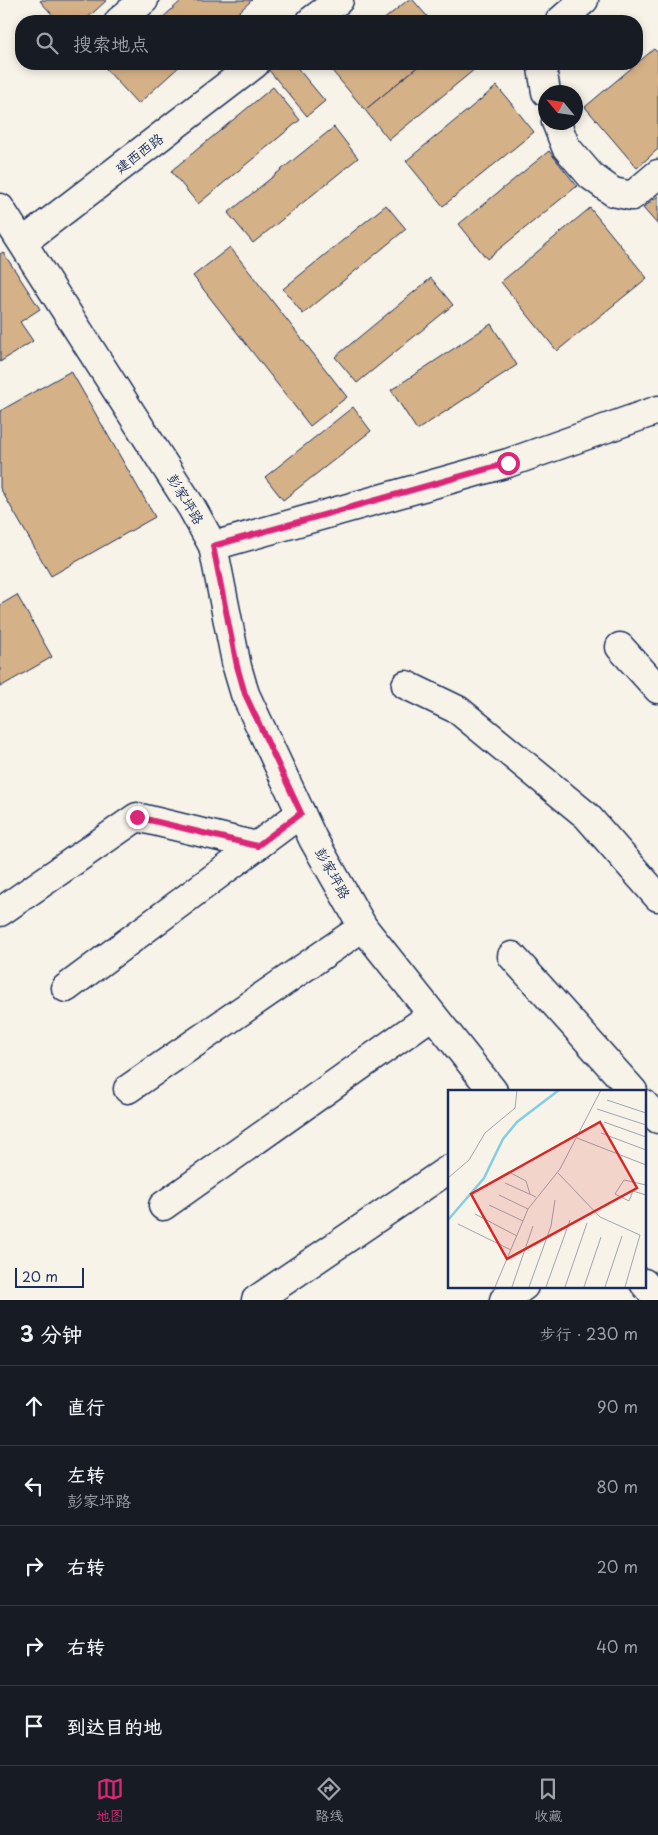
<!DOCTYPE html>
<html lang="zh">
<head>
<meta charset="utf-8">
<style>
  :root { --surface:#171b24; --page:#242831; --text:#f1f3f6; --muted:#9ea1a6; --line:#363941; --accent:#db2777 }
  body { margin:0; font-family:"Playpen Sans","LXGW WenKai TC",sans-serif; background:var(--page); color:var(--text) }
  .compass { position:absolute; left:538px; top:85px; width:45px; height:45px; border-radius:50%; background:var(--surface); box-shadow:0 2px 8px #0003; rotate:299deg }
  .scale { position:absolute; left:15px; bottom:12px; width:69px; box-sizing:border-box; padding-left:5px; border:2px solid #1b2f5e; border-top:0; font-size:14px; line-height:18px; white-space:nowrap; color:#1b2f5e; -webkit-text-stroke:4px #f7f3e8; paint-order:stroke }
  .stop { position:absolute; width:15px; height:15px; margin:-11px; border:4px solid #db2777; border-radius:50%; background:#fff }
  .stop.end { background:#db2777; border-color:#fff; box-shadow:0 1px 5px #0008 }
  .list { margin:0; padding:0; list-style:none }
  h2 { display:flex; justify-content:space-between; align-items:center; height:65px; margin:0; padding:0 20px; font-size:21px }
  h2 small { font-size:16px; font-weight:400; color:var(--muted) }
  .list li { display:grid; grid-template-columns:32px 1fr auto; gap:15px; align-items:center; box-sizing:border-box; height:80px; padding:0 20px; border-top:1px solid var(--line) }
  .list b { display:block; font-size:19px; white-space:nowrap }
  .list p { margin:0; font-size:16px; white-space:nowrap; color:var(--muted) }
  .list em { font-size:16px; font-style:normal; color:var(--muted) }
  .icon { flex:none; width:28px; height:28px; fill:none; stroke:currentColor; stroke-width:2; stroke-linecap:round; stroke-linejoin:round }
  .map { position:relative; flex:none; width:658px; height:1300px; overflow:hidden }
  .search { position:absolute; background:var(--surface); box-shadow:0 2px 8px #0003; left:15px; right:15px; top:15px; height:55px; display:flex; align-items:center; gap:12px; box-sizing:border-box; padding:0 18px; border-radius:20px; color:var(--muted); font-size:19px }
  .sheet { height:465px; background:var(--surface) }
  nav { display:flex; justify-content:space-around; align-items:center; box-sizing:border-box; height:70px; border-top:1px solid var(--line); background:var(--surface); font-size:14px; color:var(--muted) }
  nav a { display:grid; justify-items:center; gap:2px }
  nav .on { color:var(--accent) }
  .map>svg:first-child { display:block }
  .building { fill:#d5b187; stroke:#1b2f5e }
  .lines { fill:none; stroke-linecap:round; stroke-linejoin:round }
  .minor-casing { stroke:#1b2f5e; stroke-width:31 }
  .minor { stroke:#f7f3e8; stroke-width:28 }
  .route { stroke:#db2777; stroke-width:6 }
  .labels { text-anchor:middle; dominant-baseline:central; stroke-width:4.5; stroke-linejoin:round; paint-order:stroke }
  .street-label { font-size:14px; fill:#1b2f5e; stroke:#f7f3e8 }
  .inset-river { fill:none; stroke:#84cde5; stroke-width:2.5 }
  .inset-road { fill:none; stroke:#9fa5b1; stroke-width:1 }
  .view { fill:#d62828; fill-opacity:0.15; stroke:#d62828; stroke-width:2.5 }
  .inset-edge { fill:none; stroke:#1b2f5e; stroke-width:2.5 }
</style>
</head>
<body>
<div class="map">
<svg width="658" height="1300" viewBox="0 0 658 1300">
  <rect width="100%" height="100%" fill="#f7f3e8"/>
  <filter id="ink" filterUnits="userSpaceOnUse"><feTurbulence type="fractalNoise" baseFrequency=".02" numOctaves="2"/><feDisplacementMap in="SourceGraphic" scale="10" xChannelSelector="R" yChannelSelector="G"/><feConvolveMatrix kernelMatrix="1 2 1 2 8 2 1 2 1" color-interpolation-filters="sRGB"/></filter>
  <g filter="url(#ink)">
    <!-- building -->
    <g class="building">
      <polygon points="42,0 107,0 84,21 58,21 40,1"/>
      <polygon points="182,0 252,0 229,21 159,21"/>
      <polygon points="408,0 413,0 431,21 382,21"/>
      <polygon points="654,49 658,53 658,149 637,168 585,107"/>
      <polygon points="112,64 182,64 138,104 106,69"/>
      <polygon points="272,64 294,64 325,101 307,116 267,68"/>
      <polygon points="331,64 421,64 365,110 328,66"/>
      <polygon points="421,64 481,64 389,140 365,110"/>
      <polygon points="497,86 534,132 443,206 406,161"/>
      <polygon points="273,87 300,120 198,204 171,171"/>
      <polygon points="334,127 358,158 253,243 228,213"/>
      <polygon points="549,151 577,186 487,259 459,224"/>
      <polygon points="658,196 658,225 643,208"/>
      <polygon points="386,205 406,229 303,314 283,289"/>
      <polygon points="590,208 647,278 557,351 501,282"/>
      <polygon points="230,247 347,397 310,426 193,276"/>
      <polygon points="3,252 40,309 20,322 33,341 0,362 0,254"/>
      <polygon points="431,278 453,305 357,383 335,357"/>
      <polygon points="491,324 517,365 417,430 391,390"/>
      <polygon points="71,371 155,517 51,576 0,488 0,411"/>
      <polygon points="353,407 371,431 283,500 265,477"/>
      <polygon points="17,595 52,657 0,687 0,605"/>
    </g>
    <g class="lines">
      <!-- minor casing -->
      <g class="minor-casing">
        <g id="minor">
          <polyline points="119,21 144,0"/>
          <polyline points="311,21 339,0"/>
          <polyline points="560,21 584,0"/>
          <polyline points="544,64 542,68 546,92"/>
          <polyline points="556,122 566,147 591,176 613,192 632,196 658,174"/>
          <polyline points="0,208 192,508 213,546 237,667 245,694 313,839 363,927 493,1091"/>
          <polyline points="23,242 255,64"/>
          <polyline points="213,546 508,463 658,410"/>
          <polyline points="620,647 658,689"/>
          <polyline points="406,685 458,710 587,816 658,897"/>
          <polyline points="0,912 137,817 257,846"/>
          <polyline points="512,956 633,1091"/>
          <polyline points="66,988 301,813"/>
          <polyline points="128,1089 363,927"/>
          <polyline points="644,1104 658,1119"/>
          <polyline points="163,1206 432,1015"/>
          <polyline points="644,1283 658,1300"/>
          <polyline points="256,1300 449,1169"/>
          <polyline points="504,1300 524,1286"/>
        </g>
      </g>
      <!-- minor -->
      <use href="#minor" class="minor"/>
    </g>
  </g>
  <g class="lines" filter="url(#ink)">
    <!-- route -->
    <polyline class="route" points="137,817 257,846 301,813 245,694 237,666 213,546 508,463"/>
  </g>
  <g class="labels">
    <!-- street labels -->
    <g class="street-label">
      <text transform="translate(139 153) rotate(-37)">建西西路</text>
      <text transform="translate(186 499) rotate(59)">彭家坪路</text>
      <text transform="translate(333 873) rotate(61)">彭家坪路</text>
    </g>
  </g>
  <!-- overview -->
  <g transform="translate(448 1090)">
    <rect width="198" height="198" fill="#f7f3e8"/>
    <path class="inset-river" d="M 0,130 L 36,88 L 55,49 L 69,32 L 111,0"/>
    <path class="inset-road" d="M 159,10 L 198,23M 149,19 L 198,35M 156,32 L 198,47M 153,43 L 198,60M 129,48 L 198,75M 61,82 L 78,91 L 82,104M 110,83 L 152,127 L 192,145 L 177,197M 0,88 L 21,70 L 37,43 L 67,18 L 69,0M 57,93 L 88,107M 198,95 L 176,90 L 167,104 L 181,111 L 185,101 L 198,105M 51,105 L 80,119M 41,115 L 75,131M 27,124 L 69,146M 10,134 L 63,160M 47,197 L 80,119 L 112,79 L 153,0M 64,197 L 85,136M 81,197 L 103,136 L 107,110M 98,197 L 122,130M 117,197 L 139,133M 136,197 L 153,147M 157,197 L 174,146"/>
    <path class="view" d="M 152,32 L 189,98 L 59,169 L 23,104 Z"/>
    <rect width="198" height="198" class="inset-edge"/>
  </g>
</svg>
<svg class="compass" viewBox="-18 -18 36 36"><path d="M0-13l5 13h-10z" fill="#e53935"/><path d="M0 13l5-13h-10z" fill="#9ea1a6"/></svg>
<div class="scale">20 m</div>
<div class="stop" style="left:508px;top:463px"></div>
<div class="stop end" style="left:137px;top:817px"></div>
<div class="search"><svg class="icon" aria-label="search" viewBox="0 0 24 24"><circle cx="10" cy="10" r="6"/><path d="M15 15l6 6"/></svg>搜索地点</div>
</div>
<section class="sheet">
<h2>3 分钟<small>步行 · 230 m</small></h2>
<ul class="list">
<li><svg class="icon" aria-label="ahead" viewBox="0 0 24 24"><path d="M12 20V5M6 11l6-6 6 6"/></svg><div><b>直行</b></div><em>90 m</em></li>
<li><svg class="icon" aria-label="left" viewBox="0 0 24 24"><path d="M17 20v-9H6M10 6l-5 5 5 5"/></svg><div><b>左转</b><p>彭家坪路</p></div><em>80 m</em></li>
<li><svg class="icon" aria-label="right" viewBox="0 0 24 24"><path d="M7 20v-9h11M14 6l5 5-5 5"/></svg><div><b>右转</b></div><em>20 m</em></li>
<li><svg class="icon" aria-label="right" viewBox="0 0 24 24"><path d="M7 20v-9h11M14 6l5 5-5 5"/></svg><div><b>右转</b></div><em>40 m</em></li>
<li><svg class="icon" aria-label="arrive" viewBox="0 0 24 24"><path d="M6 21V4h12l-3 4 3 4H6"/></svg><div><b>到达目的地</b></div></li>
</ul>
</section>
<nav>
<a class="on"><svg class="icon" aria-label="map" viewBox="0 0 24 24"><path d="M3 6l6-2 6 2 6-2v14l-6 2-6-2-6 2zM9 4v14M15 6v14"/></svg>地图</a>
<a><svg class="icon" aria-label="directions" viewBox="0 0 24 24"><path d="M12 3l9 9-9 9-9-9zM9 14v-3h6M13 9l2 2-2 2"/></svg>路线</a>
<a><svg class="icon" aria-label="saved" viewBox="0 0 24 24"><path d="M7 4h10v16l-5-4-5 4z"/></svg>收藏</a>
</nav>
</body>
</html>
